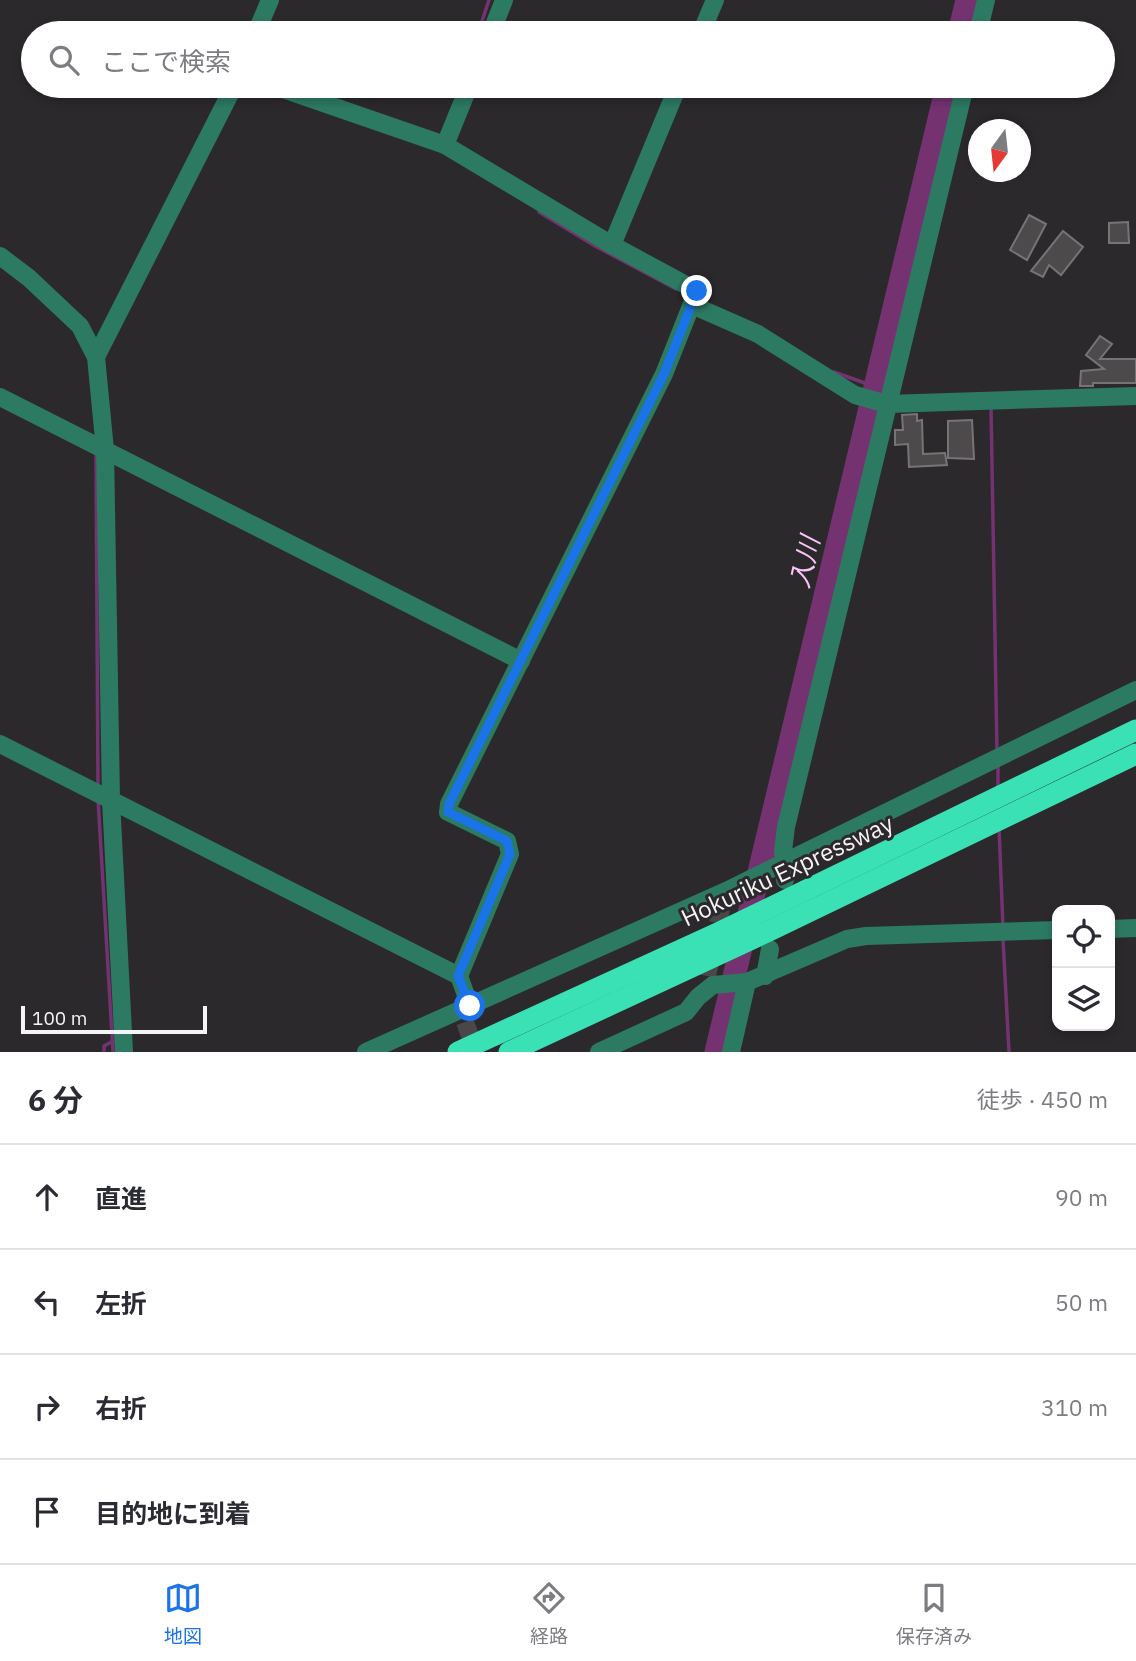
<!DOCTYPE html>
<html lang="ja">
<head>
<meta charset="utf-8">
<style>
  :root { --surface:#fff; --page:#f2f2f3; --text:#2b2b33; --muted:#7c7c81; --line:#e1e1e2; --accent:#1a73e8 }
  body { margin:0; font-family:"IBM Plex Sans","Noto Sans JP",sans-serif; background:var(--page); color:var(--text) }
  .controls { position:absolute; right:21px; bottom:21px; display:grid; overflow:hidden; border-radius:14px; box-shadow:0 4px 10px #0003 }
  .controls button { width:63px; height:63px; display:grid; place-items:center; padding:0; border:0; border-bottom:2px solid var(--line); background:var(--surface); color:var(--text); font:35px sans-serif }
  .compass { position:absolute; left:968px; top:119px; width:63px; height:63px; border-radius:50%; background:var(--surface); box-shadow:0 4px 10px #0003; rotate:195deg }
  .scale { position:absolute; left:21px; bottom:18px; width:186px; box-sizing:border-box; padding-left:7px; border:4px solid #f6f4f6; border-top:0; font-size:19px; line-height:24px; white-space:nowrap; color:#f6f4f6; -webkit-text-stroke:5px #2c292c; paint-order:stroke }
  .stop { position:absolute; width:21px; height:21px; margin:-16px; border:5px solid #1a73e8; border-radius:50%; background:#fff }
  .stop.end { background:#1a73e8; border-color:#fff; box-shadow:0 2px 7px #0008 }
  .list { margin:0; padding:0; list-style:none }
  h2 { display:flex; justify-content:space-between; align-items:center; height:91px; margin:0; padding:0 28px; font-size:30px }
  h2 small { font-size:23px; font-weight:400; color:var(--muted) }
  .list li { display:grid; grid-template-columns:46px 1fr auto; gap:21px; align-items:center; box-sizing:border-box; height:105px; padding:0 28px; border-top:2px solid var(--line) }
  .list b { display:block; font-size:26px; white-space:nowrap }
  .list em { font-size:23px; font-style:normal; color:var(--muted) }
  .icon { flex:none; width:38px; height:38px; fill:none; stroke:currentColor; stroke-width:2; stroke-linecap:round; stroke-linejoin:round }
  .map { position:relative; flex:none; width:1136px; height:1052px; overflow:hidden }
  .search { position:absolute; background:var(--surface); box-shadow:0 4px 10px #0003; left:21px; right:21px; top:21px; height:77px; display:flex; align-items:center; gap:18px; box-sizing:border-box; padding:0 24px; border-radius:38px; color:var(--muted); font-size:26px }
  .sheet { height:511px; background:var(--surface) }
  nav { display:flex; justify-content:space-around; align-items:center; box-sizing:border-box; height:98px; border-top:2px solid var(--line); background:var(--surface); font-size:19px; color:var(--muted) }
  nav a { display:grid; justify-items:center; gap:4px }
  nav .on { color:var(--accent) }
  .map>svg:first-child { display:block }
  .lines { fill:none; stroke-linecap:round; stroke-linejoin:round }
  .stream { stroke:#743271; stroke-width:3.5 }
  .river { stroke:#743271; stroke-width:23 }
  .building { fill:#4d4a4c; stroke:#777477; stroke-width:2 }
  .minor-tunnel { stroke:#4a474a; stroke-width:18; stroke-dasharray:18 9; stroke-linecap:butt }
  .minor { stroke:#2d7a63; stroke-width:18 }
  .highway { stroke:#39e1b5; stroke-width:21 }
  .route { stroke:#1a73e8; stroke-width:9 }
  .labels { text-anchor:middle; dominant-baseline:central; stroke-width:6; stroke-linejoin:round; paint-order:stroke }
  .street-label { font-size:24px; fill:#f6f4f6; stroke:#2c292c }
  .water-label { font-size:26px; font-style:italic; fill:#fdc4f8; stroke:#2c292c }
</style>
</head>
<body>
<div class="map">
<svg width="1136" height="1052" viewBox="0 0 1136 1052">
  <rect width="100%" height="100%" fill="#2c292c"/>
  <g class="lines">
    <!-- stream -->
    <g class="stream">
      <polyline points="478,33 489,0"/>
      <polyline points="539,212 595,246 676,289"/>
      <polyline points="834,372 876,387"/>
      <polyline points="991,407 997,753"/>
      <polyline points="96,456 98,788"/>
      <polyline points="998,764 998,788"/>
      <polyline points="98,799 113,1052"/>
      <polyline points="999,827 1003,928"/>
      <polyline points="1003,939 1009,1052"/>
      <polyline points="104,1052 104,1046 113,1041"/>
    </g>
    <!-- river -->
    <g class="river">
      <polyline points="959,33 967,0"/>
      <polyline points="716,1052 947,86"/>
    </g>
  </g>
  <!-- building -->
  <g class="building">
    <polygon points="1029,215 1046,224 1027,260 1010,250"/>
    <polygon points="1128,222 1129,243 1109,243 1109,223"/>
    <polygon points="1063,231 1083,247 1061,275 1049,265 1043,277 1031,271"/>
    <polygon points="1100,336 1112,344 1100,359 1136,359 1136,383 1093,383 1093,386 1080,386 1081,371 1104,369 1086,355"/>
    <polygon points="917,414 917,421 922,420 923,454 945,453 947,465 909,467 908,444 895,445 895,430 903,430 902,415"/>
    <polygon points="972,420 974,459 948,458 948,421"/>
  </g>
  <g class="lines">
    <!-- minor-tunnel -->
    <g class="minor-tunnel">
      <polyline points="707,976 721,909"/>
      <polyline points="465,1022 476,1052"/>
    </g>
    <!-- minor -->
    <g class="minor">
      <polyline points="256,33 270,0"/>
      <polyline points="491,33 504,0"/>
      <polyline points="701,33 715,0"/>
      <polyline points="978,33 986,0"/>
      <polyline points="274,86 445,145"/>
      <polyline points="612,245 678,86"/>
      <polyline points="0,256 29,278 80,326 96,357 105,450 111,800 124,1052"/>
      <polyline points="692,305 758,334 855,395 887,404 1136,396"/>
      <polyline points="96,357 234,86"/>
      <polyline points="0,397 521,661"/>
      <polyline points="0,744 459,976 470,1006"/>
      <polyline points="785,880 783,851 786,827 965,86"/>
      <polyline points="1110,929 1136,928"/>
      <polyline points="459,976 510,854 507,841 448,812 449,804 664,374 697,291 612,245 445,145 469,86"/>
      <polyline points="765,976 770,949"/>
      <polyline points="366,1052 726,891 1136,690"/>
      <polyline points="599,1052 686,1012 698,997 713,985 747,982"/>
      <polyline points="731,1052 747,982 847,939 866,936 1057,930"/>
    </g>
    <!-- highway -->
    <g class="highway">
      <polyline points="458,1052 722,931 1136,730"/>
      <polyline points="509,1052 769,931 1136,754"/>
    </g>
  </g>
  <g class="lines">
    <!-- route -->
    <polyline class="route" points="470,1006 458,976 510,854 507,841 448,812 449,804 664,374 697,291"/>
  </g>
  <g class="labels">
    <!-- street labels -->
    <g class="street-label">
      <text transform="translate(787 870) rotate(-25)">Hokuriku Expressway</text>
    </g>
    <!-- water labels -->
    <g class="water-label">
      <text transform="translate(804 562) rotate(-77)">入川</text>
    </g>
  </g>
</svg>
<div class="controls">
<button><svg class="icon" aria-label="locate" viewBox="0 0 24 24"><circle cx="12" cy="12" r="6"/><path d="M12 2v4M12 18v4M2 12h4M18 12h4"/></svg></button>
<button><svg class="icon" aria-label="layers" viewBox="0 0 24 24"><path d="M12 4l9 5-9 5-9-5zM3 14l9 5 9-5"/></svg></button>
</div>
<svg class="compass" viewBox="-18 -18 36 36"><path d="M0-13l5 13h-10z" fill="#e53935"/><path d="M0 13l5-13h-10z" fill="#7c7c81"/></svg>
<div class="scale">100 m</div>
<div class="stop" style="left:470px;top:1006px"></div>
<div class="stop end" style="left:697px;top:291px"></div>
<div class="search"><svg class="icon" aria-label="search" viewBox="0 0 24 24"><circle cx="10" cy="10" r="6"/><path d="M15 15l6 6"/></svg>ここで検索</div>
</div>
<section class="sheet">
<h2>6 分<small>徒歩 · 450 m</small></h2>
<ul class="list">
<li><svg class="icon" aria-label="ahead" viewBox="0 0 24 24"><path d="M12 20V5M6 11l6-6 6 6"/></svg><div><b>直進</b></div><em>90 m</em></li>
<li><svg class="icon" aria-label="left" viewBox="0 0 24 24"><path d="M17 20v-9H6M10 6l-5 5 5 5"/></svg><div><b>左折</b></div><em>50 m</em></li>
<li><svg class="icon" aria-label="right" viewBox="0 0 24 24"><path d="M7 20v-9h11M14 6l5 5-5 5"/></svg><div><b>右折</b></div><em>310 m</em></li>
<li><svg class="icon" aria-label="arrive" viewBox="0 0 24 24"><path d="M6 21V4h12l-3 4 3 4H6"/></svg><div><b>目的地に到着</b></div></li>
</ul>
</section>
<nav>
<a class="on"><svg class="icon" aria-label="map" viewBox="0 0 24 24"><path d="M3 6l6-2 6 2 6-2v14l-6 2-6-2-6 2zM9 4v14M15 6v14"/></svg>地図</a>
<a><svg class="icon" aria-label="directions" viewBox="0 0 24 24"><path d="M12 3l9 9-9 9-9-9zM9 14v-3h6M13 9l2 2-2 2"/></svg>経路</a>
<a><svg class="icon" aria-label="saved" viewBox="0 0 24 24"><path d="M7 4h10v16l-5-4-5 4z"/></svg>保存済み</a>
</nav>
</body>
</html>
